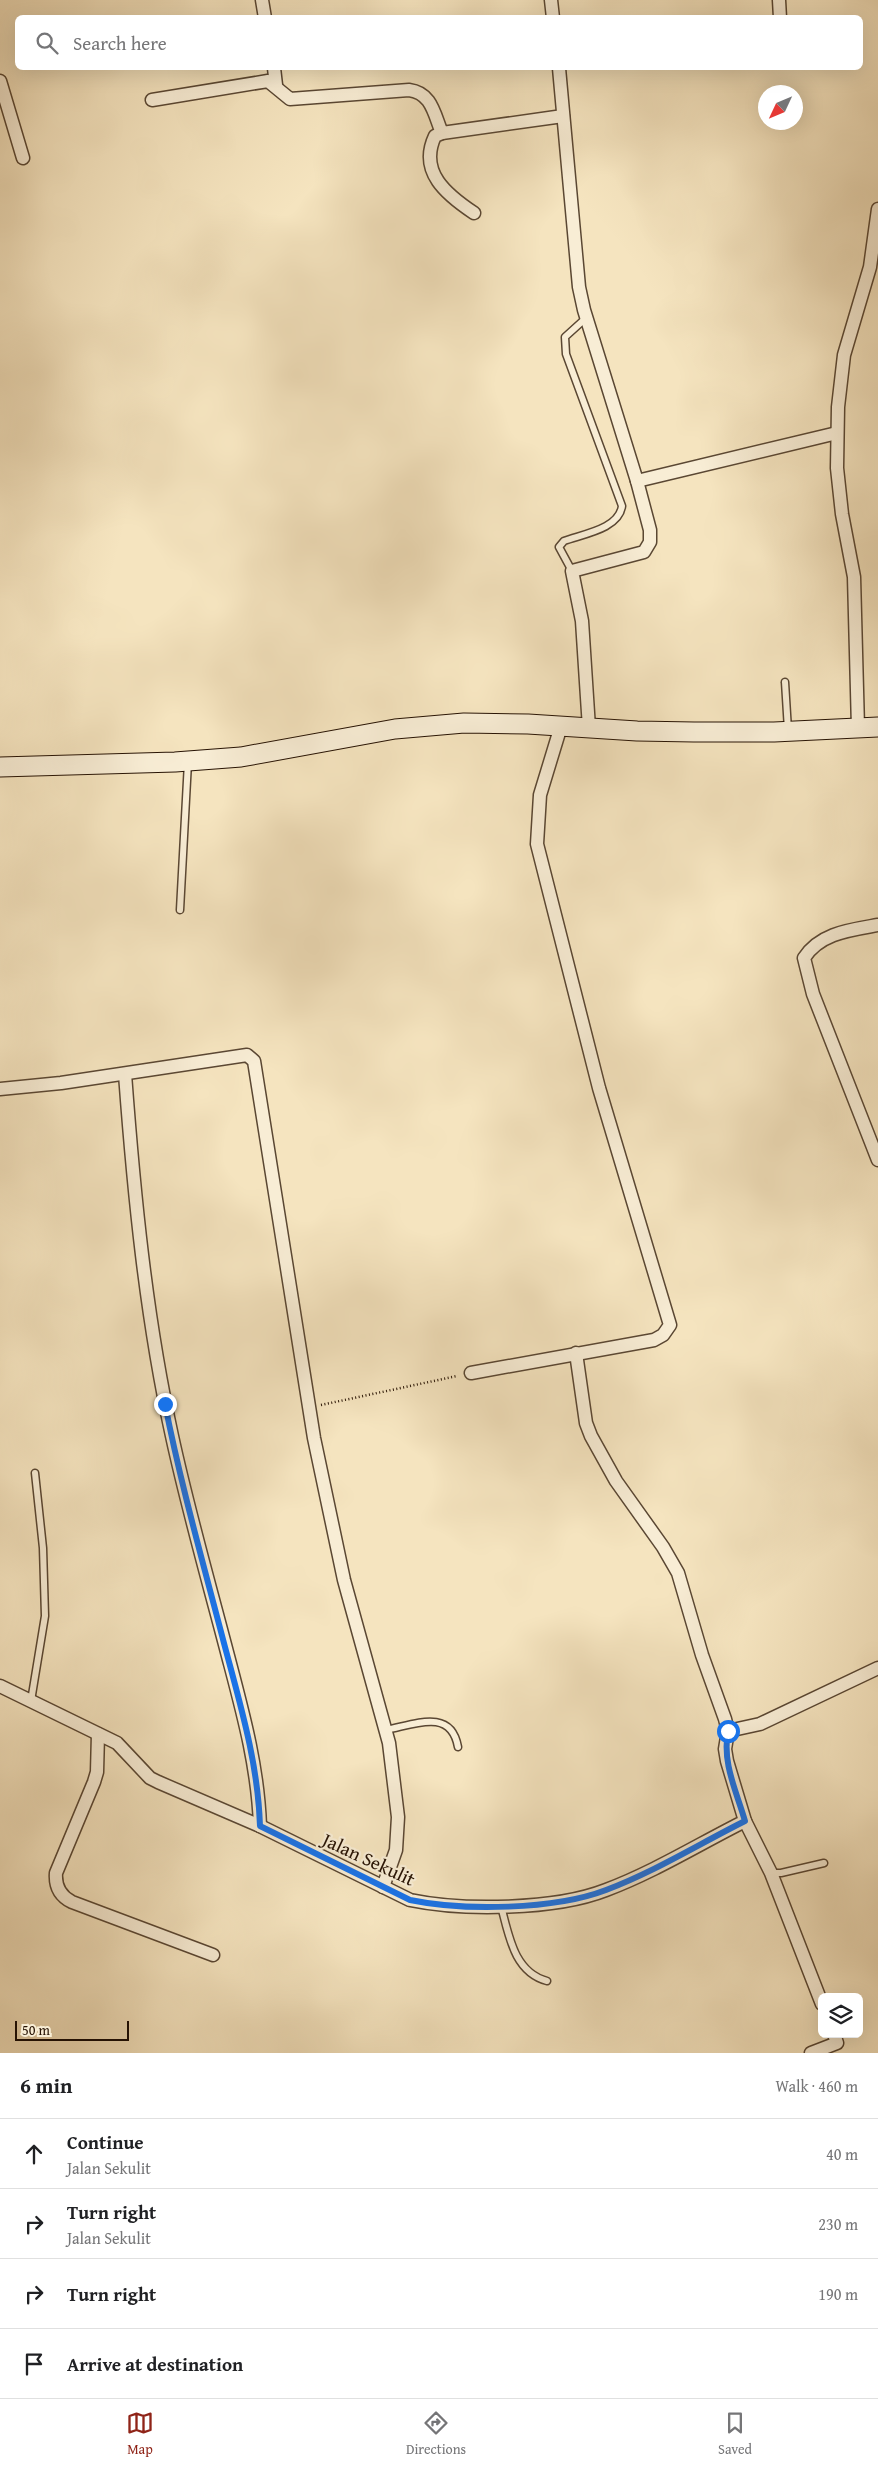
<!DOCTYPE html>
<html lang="en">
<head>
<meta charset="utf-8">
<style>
  :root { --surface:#fff; --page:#f6f6f6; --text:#202124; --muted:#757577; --line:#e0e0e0; --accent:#8f2418 }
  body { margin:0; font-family:"Gentium Book Plus",serif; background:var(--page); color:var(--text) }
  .controls { position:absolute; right:15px; bottom:15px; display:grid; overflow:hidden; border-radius:8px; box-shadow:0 5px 20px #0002 }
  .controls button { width:45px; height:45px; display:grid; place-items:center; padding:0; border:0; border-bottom:1px solid var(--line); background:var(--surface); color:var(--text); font:25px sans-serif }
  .compass { position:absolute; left:758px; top:85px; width:45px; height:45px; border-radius:50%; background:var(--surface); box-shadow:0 5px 20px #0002; rotate:226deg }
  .scale { position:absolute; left:15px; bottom:12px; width:114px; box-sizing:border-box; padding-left:5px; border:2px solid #271304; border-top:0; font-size:14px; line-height:18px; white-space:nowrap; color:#271304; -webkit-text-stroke:4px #f8edd5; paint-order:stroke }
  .stop { position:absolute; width:15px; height:15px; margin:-11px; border:4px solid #1a73e8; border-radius:50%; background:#fff }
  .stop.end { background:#1a73e8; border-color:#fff; box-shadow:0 1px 5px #0008 }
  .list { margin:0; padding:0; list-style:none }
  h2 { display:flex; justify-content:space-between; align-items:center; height:65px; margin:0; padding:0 20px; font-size:21px }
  h2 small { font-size:16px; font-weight:400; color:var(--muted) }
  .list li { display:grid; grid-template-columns:32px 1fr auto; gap:15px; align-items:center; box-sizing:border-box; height:70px; padding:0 20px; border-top:1px solid var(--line) }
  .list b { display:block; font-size:19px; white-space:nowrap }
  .list p { margin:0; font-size:16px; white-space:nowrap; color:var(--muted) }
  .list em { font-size:16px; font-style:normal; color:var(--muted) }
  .icon { flex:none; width:28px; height:28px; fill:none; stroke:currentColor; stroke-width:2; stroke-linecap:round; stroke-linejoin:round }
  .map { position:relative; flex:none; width:878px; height:2053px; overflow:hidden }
  .search { position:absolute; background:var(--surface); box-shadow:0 5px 20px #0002; left:15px; right:15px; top:15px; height:55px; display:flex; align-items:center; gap:12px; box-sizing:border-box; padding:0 18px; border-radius:8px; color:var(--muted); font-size:19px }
  .sheet { height:345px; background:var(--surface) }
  nav { display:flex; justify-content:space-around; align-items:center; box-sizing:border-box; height:70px; border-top:1px solid var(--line); background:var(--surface); font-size:14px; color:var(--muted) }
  nav a { display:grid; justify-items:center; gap:2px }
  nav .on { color:var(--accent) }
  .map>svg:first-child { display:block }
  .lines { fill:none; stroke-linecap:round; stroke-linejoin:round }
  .lane-casing { stroke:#5a4733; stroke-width:9 }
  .street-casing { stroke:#5a4733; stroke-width:15 }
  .secondary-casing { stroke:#271304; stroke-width:21 }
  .path { stroke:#271304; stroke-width:2.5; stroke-dasharray:1 2.5; stroke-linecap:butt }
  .lane { stroke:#f8edd5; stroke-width:6 }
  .street { stroke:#f8edd5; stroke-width:12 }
  .secondary { stroke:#f8edd5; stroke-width:19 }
  .route { stroke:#1a73e8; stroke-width:6 }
  .labels { text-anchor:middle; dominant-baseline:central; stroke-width:4.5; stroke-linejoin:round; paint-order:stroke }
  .street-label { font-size:19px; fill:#271304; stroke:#f8edd5 }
</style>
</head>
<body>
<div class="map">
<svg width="878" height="2053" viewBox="0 0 878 2053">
  <rect width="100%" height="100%" fill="#f5e4bf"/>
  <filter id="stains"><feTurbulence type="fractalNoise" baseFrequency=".004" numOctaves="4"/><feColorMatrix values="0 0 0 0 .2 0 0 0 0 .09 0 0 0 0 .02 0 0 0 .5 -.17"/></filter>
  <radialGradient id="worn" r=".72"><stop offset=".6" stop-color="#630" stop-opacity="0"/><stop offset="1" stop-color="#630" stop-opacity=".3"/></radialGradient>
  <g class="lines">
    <!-- lane casing -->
    <g class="lane-casing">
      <g id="lane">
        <path d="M 572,571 L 559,547 L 564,541 C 583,534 619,529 622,506 L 566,354 L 565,337 L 586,318"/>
        <polyline points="785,682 788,730"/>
        <polyline points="180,910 188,762"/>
        <polyline points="31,1701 45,1616 43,1548 35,1473"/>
        <path d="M 386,1730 C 413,1725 451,1707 458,1747"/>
        <polyline points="771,1873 781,1873 824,1863"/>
        <path d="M 501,1906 C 509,1936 514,1972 547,1981"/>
      </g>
    </g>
    <!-- street casing -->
    <g class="street-casing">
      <g id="street">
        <polyline points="262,0 265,18"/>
        <polyline points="551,0 553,18"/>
        <polyline points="779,0 780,18"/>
        <polyline points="274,68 276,85"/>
        <polyline points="559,68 579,287 584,310 637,481 650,530 650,542 644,552 572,571 582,621 589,728"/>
        <polyline points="0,81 23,158"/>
        <path d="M 152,100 L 268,81 L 290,99 L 409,90 C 432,93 434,114 442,133"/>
        <path d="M 474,213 C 447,195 418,172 435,136 L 442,133 L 563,116"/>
        <polyline points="637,481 837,433"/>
        <polyline points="858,728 854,577 842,514 837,468 838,407 844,355 870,267 878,209"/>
        <path d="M 878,925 C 850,930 820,933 804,958 L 813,994 L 878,1160"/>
        <path d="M 125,1074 C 134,1195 146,1317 172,1436 C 188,1510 209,1583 228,1656 C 243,1713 258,1767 260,1826"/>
        <polyline points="0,1089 61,1083 247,1055 254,1061 314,1438 344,1580 389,1743 398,1817 396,1850 383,1887"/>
        <polyline points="471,1373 654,1340 663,1335 670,1325 599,1088 537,844 540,795 561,726"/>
        <path d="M 0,1686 L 117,1743 L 150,1778 L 158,1782 L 260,1826 L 410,1900 C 463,1911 555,1910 606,1890 C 654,1872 699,1844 745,1821 L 727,1761 L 725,1749 L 728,1731 L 725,1719 L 702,1655 L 678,1573 L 663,1547 L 616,1481 L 591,1436 L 586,1423 L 576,1353"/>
        <polyline points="728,1731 760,1724 878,1668"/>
        <path d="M 98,1734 L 97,1772 L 94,1782 L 56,1873 C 55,1886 60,1896 72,1902 L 213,1955"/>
        <polyline points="745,1821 771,1873 822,2004"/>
        <polyline points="811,2053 837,2043 834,2034"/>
      </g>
    </g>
    <!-- secondary casing -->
    <g class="secondary-casing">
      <polyline id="secondary" points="0,767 175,762 241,757 395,729 464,723 528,724 637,731 694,732 774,732 878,727"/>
    </g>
    <!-- path -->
    <polyline class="path" points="321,1405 457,1376"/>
    <!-- lane -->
    <use href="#lane" class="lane"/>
    <!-- street -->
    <use href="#street" class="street"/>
    <!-- secondary -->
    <use href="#secondary" class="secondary"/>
  </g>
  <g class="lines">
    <!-- route -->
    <path class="route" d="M 165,1404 C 181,1486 204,1566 225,1647 C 241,1707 258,1764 260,1826 L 410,1900 C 463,1911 554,1910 606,1890 C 654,1872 699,1844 745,1821 C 736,1790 722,1763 728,1731"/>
  </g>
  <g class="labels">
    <!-- street labels -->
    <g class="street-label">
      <text transform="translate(369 1859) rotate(25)">Jalan Sekulit</text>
    </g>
  </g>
  <rect width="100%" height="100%" filter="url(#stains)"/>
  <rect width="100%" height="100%" fill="url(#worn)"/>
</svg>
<div class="controls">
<button><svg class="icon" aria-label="layers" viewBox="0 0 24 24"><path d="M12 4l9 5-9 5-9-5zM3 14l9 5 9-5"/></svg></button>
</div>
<svg class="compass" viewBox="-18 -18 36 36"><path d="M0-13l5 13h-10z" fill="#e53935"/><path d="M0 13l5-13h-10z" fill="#757577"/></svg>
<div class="scale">50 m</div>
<div class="stop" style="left:728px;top:1731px"></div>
<div class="stop end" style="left:165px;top:1404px"></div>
<div class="search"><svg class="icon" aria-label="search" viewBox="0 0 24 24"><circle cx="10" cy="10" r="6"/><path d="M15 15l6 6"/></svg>Search here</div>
</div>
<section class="sheet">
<h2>6 min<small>Walk · 460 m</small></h2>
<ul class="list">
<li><svg class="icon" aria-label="ahead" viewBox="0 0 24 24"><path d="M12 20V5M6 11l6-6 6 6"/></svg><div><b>Continue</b><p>Jalan Sekulit</p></div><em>40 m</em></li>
<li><svg class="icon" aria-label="right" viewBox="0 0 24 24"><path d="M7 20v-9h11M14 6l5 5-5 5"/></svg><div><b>Turn right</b><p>Jalan Sekulit</p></div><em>230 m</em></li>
<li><svg class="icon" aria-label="right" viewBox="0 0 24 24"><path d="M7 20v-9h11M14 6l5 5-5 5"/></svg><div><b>Turn right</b></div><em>190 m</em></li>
<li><svg class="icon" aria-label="arrive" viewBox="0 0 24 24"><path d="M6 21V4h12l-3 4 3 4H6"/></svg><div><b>Arrive at destination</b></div></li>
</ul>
</section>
<nav>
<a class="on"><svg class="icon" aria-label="map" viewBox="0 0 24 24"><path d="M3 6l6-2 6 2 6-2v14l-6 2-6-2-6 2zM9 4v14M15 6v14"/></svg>Map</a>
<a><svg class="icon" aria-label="directions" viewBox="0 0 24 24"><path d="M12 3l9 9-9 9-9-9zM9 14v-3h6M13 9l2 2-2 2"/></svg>Directions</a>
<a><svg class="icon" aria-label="saved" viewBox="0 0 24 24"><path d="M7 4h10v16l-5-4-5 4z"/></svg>Saved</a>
</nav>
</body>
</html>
